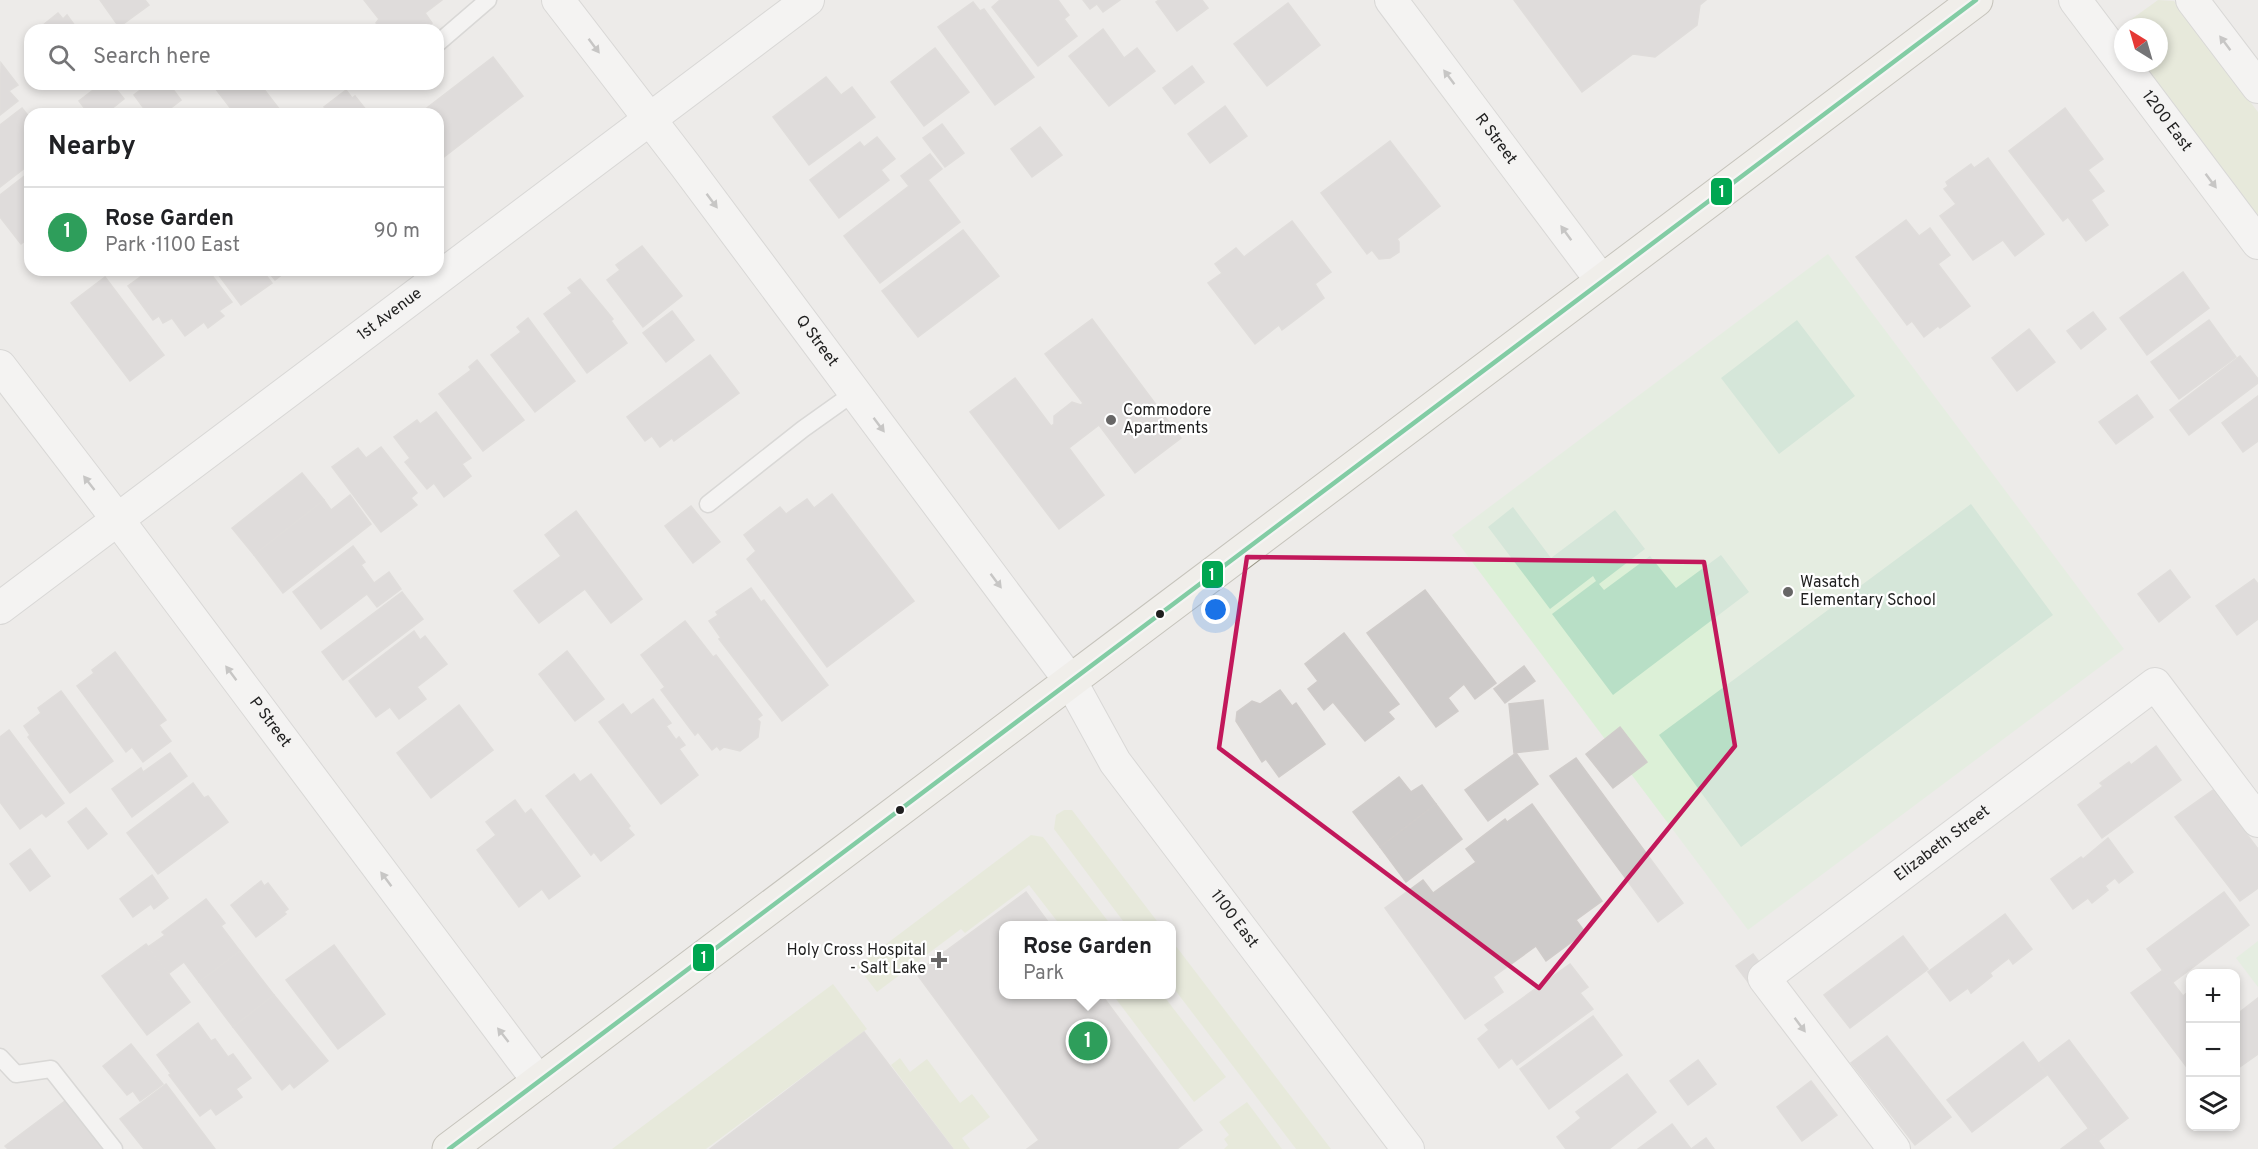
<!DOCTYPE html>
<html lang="en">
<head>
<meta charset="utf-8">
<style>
  :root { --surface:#fff; --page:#f6f6f6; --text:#202124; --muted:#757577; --line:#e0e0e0; --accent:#0b8043 }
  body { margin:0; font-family:Overpass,sans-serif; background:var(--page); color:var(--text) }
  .controls { position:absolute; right:18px; bottom:18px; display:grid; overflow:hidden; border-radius:12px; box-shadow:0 3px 9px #0003 }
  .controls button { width:54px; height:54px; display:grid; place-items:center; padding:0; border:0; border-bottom:2px solid var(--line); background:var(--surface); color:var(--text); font:30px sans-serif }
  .compass { position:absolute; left:2114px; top:18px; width:54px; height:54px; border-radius:50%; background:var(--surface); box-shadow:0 3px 9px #0003; rotate:323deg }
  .you { position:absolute; left:1216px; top:610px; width:21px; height:21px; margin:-15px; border:4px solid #fff; border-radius:50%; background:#1a73e8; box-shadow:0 0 0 9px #1a73e833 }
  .badge { display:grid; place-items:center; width:39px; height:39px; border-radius:50%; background:var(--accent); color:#fff; font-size:20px; font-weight:700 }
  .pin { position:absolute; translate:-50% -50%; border:3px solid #fff; box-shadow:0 2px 6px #0006 }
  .popup { position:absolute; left:999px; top:921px; width:177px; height:78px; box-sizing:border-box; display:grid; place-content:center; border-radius:12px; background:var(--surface); filter:drop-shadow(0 2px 4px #0005); font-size:20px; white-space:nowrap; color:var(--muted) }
  .popup b { font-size:22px; color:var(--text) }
  .popup::after { content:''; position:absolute; left:50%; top:100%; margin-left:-12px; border:12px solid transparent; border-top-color:var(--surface) }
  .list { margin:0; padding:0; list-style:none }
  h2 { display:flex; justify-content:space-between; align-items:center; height:78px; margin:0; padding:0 24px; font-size:26px }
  h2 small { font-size:20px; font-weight:400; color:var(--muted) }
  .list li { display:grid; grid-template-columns:39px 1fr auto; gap:18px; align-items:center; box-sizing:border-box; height:90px; padding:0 24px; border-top:2px solid var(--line) }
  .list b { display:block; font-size:22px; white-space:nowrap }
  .list p { margin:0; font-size:20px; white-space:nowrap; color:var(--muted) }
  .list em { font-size:20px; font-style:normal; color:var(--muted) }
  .icon { flex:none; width:33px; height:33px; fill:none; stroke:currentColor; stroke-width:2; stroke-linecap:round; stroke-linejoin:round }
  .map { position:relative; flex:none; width:2258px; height:1149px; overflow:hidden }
  .search { position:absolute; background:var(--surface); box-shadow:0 3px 9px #0003; left:24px; top:24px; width:420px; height:66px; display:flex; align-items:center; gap:15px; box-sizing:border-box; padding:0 21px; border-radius:18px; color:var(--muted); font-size:22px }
  .panel { position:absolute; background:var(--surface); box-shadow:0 3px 9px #0003; left:24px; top:108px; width:420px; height:168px; border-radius:18px }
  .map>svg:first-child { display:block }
  .grass { fill:#e0e7cb }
  .park { fill:#dcf0d7 }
  .pitch { fill:#b8dfc6 }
  .building { fill:#cecbca; stroke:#d0ccca; stroke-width:1.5 }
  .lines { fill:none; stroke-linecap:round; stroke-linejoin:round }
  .lane-casing { stroke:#c0c0bf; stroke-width:19 }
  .street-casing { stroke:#c0c0bf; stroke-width:34 }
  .secondary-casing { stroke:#969383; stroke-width:35 }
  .lane { stroke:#fcfcfc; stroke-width:16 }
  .street { stroke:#fcfcfc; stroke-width:32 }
  .secondary { stroke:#f3f1ec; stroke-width:33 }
  .bus-1-casing { stroke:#fff; stroke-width:9 }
  .bus-1 { stroke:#00a651; stroke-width:4.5 }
  .oneway { fill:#999 }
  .marked { fill:none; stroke:#c2185b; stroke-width:4.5; stroke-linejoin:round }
  .poi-dot { fill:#676666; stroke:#fff; stroke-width:2 }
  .bus-dot { fill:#1f1f1f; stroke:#fff; stroke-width:2 }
  .labels { text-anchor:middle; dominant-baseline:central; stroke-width:4.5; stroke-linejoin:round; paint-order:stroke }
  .street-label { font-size:16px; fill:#1f1f1f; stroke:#fff }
  .poi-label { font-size:16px; fill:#1f1f1f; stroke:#fff; text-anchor:start }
  .line-badge { stroke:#fff; stroke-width:2 }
  .badge-label { font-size:16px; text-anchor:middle; font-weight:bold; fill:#fff }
</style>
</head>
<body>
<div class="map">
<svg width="2258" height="1149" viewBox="0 0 2258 1149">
  <rect width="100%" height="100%" fill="#edebe9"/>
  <!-- grass -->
  <g class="grass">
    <polygon points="2158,0 2174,1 2258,112 2258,226 2135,63 2159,63 2159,27 2123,27 2123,47 2118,33 2122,26"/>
    <polygon points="1064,810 1072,810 1160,925 1126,925 1054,829 1056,815"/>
    <polygon points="1031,835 1043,837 1111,925 1060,925 1029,885 965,933 961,929 877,992 857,966"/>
    <polygon points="1172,941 1331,1149 1296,1149 1172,986"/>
    <polygon points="833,984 867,1029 706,1149 612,1149"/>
    <polygon points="1113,995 1163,995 1226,1077 1194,1102"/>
    <polygon points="900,1058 910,1072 927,1059 960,1103 972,1094 990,1117 962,1138 970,1149 954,1149 891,1065"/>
    <polygon points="1247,1102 1282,1149 1224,1149 1228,1145 1224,1139 1229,1135 1219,1122"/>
  </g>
  <!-- park -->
  <g class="park">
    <polygon points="1828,254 2124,649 1748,930 1452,535"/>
    <polygon points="2258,941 2258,987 2236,958"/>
  </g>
  <!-- pitch -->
  <g class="pitch">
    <polygon points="1797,320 1855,396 1779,454 1721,378"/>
    <polygon points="1971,504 2053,615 1741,847 1659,735"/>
    <polygon points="1513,507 1551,558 1615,510 1645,549 1599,584 1604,590 1650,556 1676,588 1721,555 1749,592 1613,695 1552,614 1596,581 1593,576 1550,609 1488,527"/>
  </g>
  <!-- building -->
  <g class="building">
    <polygon points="100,0 145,0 149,5 119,27"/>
    <polygon points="364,0 442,0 425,13 432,23 423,30 382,30 376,23 379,19"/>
    <polygon points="1000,0 1058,0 1069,15 1064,19 1077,36 1038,66 992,7"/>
    <polygon points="1083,0 1120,0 1103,12 1097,4 1090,9"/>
    <polygon points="1159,0 1202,0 1208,8 1177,31 1156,2"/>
    <polygon points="1514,0 1706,0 1700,5 1697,25 1655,57 1633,54 1582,92"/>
    <polygon points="973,2 980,11 984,9 1034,77 995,105 938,27"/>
    <polygon points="1288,3 1320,45 1267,86 1234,44"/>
    <polygon points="58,13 63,19 67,15 78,30 37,30"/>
    <polygon points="1103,29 1124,58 1137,48 1155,71 1109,106 1069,56"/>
    <polygon points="935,48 969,92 924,126 891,82"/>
    <polygon points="493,57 523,96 440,160 438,158 438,114 419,114"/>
    <polygon points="1,63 18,85 9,91 18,101 0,115"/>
    <polygon points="1192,66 1204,82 1175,104 1163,88"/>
    <polygon points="826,77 841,95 852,87 875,117 809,165 773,117"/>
    <polygon points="101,84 112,84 124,99 105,114 89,114 79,101"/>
    <polygon points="148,84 169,84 181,100 163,114 148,114 134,95"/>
    <polygon points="212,84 260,84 283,114 235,114"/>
    <polygon points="346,90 352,98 355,96 367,111 363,114 323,114 327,111 324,107"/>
    <polygon points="1225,106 1247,136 1210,163 1188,134"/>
    <polygon points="22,108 30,118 30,156 28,157 30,164 0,187 0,125"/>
    <polygon points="2065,108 2103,159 2088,170 2104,191 2091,200 2108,225 2086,241 2068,217 2063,221 2009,151"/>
    <polygon points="942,124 964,153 945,167 923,138"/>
    <polygon points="1040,127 1062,155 1032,177 1011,149"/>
    <polygon points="877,137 895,159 881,170 889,180 839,218 810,180 860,142 864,147"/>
    <polygon points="1390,141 1440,206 1397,239 1399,242 1399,252 1390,258 1379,259 1372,250 1367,254 1321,193"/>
    <polygon points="930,154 942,169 928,180 960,222 880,283 844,236 909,186 901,176"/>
    <polygon points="1988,158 2044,234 2015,256 2003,240 1973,260 1940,216 1956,204 1944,189 1948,186 1946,182 1971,164 1974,168"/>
    <polygon points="27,174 30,178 30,237 21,244 0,217 0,195"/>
    <polygon points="1906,220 1919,236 1930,228 1950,255 1938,264 1970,306 1940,328 1938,326 1924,337 1912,321 1907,325 1856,257"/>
    <polygon points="1292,221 1331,272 1315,284 1324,298 1282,330 1279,325 1255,344 1208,283 1222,273 1215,264 1236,248 1244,257"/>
    <polygon points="963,230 999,276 918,337 882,291"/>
    <polygon points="642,246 682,296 643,327 607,280 620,270 616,265"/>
    <polygon points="150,270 208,270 232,302 219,311 224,316 208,328 204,322 185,336 172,318 163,323 159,316 153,320 128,286"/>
    <polygon points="215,270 262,270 272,283 241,305"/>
    <polygon points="267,270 288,270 275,280"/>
    <polygon points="2183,272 2209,308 2147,355 2120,318"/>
    <polygon points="105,277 164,355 130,381 71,303"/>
    <polygon points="580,279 613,319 611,321 627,343 587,373 544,314 572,293 568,288"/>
    <polygon points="672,311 694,340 666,362 643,333"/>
    <polygon points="2093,312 2106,329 2081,349 2067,331"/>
    <polygon points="528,318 575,381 535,412 491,355 521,332 517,327"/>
    <polygon points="1092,319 1181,438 1135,473 1099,425 1069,448 1104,495 1059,529 970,412 1015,378 1051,426 1054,424 1054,416 1072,402 1081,405 1083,403 1045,354"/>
    <polygon points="2209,320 2236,357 2179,399 2151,362"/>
    <polygon points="2029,329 2055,362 2017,391 1992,358"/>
    <polygon points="710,355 739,393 674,441 672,438 660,447 652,436 645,441 627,417"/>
    <polygon points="2240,356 2258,379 2258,383 2189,435 2170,410"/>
    <polygon points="477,360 524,420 483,451 439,394 471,370 469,367"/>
    <polygon points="2137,395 2153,417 2116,444 2099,422"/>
    <polygon points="2258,396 2258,441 2243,452 2222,423"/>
    <polygon points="436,412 471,458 462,464 471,476 444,497 434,483 427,489 405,462 410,458 394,437 417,420 420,424"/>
    <polygon points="381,447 417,493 411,498 417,505 381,532 332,467 358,448 366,458"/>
    <polygon points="302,473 324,500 254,555 232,528"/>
    <polygon points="832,494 914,601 827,667 747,559 756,551 744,535 780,507 786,514 807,499 814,508"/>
    <polygon points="350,495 371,524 283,593 254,555 324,500 331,510"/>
    <polygon points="691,506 720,542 693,563 665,526"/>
    <polygon points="576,511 642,599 611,623 585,589 539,623 514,591 561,556 545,535"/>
    <polygon points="353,546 365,562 361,565 374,583 389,572 401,589 377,607 367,594 321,629 293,592"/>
    <polygon points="2170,570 2190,597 2159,622 2138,594"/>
    <polygon points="2254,579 2258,584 2258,619 2237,635 2216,606"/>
    <polygon points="751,588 761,602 764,600 828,685 782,721 719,639 721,638 709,621 718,615 716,612"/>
    <polygon points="1425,590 1496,683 1475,699 1464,684 1448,698 1458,711 1436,727 1367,633"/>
    <polygon points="402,592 423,619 343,680 322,652"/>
    <polygon points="685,621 713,657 716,655 762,715 757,719 760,722 758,737 740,751 724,747 720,750 717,746 712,750 698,732 695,735 661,690 665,687 641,655"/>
    <polygon points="414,631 420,640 425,636 447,664 417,687 426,699 399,719 390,707 376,717 349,681"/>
    <polygon points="1344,633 1399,704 1388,712 1394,719 1365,741 1333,702 1324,710 1308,689 1318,681 1305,664"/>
    <polygon points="567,651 604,699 575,721 539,674"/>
    <polygon points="115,652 166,720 159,725 171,741 143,762 132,747 126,752 77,686 94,673 92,670"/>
    <polygon points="1524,666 1535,681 1505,703 1494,689"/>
    <polygon points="1280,690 1292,706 1296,703 1325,744 1279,777 1266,759 1262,762 1236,721 1237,712 1252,701 1260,704"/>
    <polygon points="61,691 113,761 70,793 28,737 30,735 24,726 41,713 38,708"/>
    <polygon points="653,699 671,723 666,726 676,740 679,737 685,745 679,749 698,775 661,804 599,722 623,704 631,715"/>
    <polygon points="1543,700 1548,749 1514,753 1509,704"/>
    <polygon points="459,705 493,750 431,798 397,753"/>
    <polygon points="1620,727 1647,762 1613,788 1586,754"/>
    <polygon points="9,730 64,803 46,817 42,813 20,829 0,802 0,737"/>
    <polygon points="2156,746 2181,780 2102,838 2078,805 2103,786 2100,783 2129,762 2131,765"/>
    <polygon points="170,753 187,776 132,817 112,789 141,768 143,772"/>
    <polygon points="1516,753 1538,784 1488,821 1465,790"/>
    <polygon points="1576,758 1683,903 1658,922 1550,776"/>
    <polygon points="574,774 580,782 591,774 630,826 628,828 634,835 601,861 594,852 591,855 546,796"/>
    <polygon points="1399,777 1411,792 1422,785 1436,804 1380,847 1353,812"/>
    <polygon points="193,783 204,798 208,796 228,822 158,874 127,833"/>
    <polygon points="2213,790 2258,849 2258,888 2240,901 2175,817"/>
    <polygon points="515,800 525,814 531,809 580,876 549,899 542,889 519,907 477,850 496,835 486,822"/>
    <polygon points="1436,804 1462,839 1406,882 1380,847"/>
    <polygon points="1532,804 1602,901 1576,920 1585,932 1546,961 1536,946 1493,977 1503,992 1465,1019 1385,908 1423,880 1433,893 1476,862 1466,849 1505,819 1507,822"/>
    <polygon points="86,808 107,834 88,849 68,822"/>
    <polygon points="2108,838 2133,872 2119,883 2115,878 2105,886 2108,890 2092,903 2088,898 2073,909 2051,879 2081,857 2083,859"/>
    <polygon points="30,849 50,876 30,891 10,864"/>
    <polygon points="152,875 168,898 154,909 151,904 133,917 120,899"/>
    <polygon points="261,881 264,886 268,883 288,909 284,912 286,914 256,937 231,905"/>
    <polygon points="1026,892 1051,926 1004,926 1004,994 1101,994 1202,1130 1177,1149 1027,1149 1039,1140 916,973"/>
    <polygon points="2224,892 2249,925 2172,983 2147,949"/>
    <polygon points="206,899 225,923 221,926 240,951 199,982 184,962 168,974 148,947 165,935 162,932"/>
    <polygon points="2005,914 2032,949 2013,964 2009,958 1990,973 1992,976 1971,993 1968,988 1950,1001 1928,972"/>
    <polygon points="1903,936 1928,969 1850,1028 1824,995"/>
    <polygon points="146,944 190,1002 147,1035 102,976"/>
    <polygon points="334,945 385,1014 338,1049 286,980"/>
    <polygon points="240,951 274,995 233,1027 199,982"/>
    <polygon points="1753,954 1765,970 1748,982 1736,966"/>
    <polygon points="1570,964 1588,987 1580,993 1593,1009 1517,1065 1512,1058 1499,1068 1478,1039 1489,1030 1485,1025"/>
    <polygon points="2163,970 2183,996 2188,992 2190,996 2189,1070 2131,993"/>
    <polygon points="274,995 328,1061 294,1088 290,1083 282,1090 233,1027"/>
    <polygon points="2258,998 2258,1054 2237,1069 2236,1067 2237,1018 2236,1015"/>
    <polygon points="1593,1016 1622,1055 1549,1109 1520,1069"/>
    <polygon points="198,1023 211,1041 215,1039 228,1057 233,1054 251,1078 236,1089 242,1097 216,1115 211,1108 200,1116 169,1075 171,1074 157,1055"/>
    <polygon points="864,1032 953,1149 710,1149 836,1053"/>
    <polygon points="1887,1036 1951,1117 1915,1145 1851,1063"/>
    <polygon points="2069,1040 2128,1118 2098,1141 2039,1063"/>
    <polygon points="2023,1042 2047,1075 1972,1132 1947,1100"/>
    <polygon points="131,1044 163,1084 140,1101 133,1091 127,1095 103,1066"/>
    <polygon points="1698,1060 1716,1084 1688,1105 1670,1081"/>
    <polygon points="1627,1074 1656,1112 1609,1149 1566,1149 1557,1137 1581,1118 1576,1112"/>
    <polygon points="1811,1081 1837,1115 1802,1141 1777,1107"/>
    <polygon points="166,1084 215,1149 144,1149 120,1119"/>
    <polygon points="69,1098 108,1149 8,1149 5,1146"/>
    <polygon points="1672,1124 1691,1149 1706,1138 1714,1149 1638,1149"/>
    <polygon points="2089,1128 2104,1149 2061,1149"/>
  </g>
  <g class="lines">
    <!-- lane casing -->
    <g class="lane-casing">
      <g id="lane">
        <polyline points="438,43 488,0"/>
        <polyline points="708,504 803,429 855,392"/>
        <polyline points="0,1057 16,1074 51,1069 114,1149"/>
      </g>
    </g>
    <!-- street casing -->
    <g class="street-casing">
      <g id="street">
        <path id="s1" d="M 558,0 L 685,165 L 1014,606 L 1071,682 L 1115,762 L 1408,1149"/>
        <path id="s2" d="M 1391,0 L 1601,280"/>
        <path id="s3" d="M 2075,0 L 2258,243"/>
        <polyline points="2192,0 2258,87"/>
        <path id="s4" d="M 0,366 L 118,520 L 539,1082"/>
        <path id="s5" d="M 0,608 L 808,0"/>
        <path id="s6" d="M 1894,1149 L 1764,978 L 2155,684 L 2258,821"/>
      </g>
    </g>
    <!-- secondary casing -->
    <g class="secondary-casing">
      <path id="secondary" d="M 449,1149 C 959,767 1465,381 1976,0"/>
    </g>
    <!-- lane -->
    <use href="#lane" class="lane"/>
    <!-- street -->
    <use href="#street" class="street"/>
    <!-- secondary -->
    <use href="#secondary" class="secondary"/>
    <!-- bus-1 casing -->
    <g class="bus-1-casing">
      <polyline id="bus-1" points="449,1149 1976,0"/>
    </g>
    <!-- bus-1 -->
    <use href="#bus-1" class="bus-1"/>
  </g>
  <!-- one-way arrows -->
  <defs><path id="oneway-solid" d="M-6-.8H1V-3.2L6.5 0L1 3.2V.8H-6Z" transform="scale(1.5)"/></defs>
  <g class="oneway">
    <use href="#oneway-solid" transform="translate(2225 43) rotate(-127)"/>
    <use href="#oneway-solid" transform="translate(594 46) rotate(53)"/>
    <use href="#oneway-solid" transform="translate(1449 77) rotate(-127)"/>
    <use href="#oneway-solid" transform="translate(2211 181) rotate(53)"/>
    <use href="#oneway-solid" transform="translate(712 201) rotate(53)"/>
    <use href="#oneway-solid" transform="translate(1566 233) rotate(-126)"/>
    <use href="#oneway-solid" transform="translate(879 425) rotate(53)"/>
    <use href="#oneway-solid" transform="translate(89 483) rotate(-128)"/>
    <use href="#oneway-solid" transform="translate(996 581) rotate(53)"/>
    <use href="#oneway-solid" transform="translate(231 673) rotate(-127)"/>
    <use href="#oneway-solid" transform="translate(386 879) rotate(-127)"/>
    <use href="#oneway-solid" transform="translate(1800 1025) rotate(53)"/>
    <use href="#oneway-solid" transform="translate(503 1035) rotate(-128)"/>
  </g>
  <!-- marked area -->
  <path d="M0 0H2258V1149H0ZM 1247,557 L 1704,562 L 1735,746 L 1539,988 L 1219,748 Z" fill="#edebe9" fill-opacity=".55" fill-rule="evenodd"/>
  <path class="marked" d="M 1247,557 L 1704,562 L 1735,746 L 1539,988 L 1219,748 Z"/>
  <!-- markers -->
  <g class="poi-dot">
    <circle cx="1111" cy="420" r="6"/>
    <circle cx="1788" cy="592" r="6"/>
    <path d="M936 951h6v6h6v6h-6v6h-6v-6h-6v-6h6z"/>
  </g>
  <g class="bus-dot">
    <circle cx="1160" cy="614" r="5"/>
    <circle cx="900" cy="810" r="5"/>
  </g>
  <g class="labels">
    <!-- street labels -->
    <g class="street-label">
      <text stroke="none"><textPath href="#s3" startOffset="152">1200 East</textPath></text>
      <text stroke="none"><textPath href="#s2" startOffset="174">R Street</textPath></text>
      <text stroke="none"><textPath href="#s5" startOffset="488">1st Avenue</textPath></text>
      <text stroke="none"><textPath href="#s1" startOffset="428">Q Street</textPath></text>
      <text stroke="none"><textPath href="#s4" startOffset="447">P Street</textPath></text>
      <text stroke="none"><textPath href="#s6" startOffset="438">Elizabeth Street</textPath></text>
      <text stroke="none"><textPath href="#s1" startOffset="1142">1100 East</textPath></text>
    </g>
    <!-- poi labels -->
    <g class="poi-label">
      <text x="1123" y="411">Commodore<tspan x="1123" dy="18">Apartments</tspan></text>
      <text x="1800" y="583">Wasatch<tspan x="1800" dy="18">Elementary School</tspan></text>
      <text x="926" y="951" text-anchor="end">Holy Cross Hospital<tspan x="926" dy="18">- Salt Lake</tspan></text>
    </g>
  </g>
  <g class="line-badge">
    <rect x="1710" y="177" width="23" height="29" rx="6" fill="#00a651"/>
    <rect x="1201" y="560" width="23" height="29" rx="6" fill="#00a651"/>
    <rect x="692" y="943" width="23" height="29" rx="6" fill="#00a651"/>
  </g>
  <g class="badge-label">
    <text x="1722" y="197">1</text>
    <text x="1212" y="580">1</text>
    <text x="704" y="963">1</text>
  </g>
</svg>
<div class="controls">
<button>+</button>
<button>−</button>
<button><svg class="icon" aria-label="layers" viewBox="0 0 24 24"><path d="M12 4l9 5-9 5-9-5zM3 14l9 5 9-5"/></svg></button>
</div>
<svg class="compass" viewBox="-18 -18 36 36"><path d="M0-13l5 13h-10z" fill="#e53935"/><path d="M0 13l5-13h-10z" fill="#757577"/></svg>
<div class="you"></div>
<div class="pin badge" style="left:1088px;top:1041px;background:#2e9e5b">1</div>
<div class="popup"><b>Rose Garden</b>Park</div>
<div class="search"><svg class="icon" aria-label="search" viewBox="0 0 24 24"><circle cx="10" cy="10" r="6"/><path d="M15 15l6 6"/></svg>Search here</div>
<section class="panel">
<h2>Nearby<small></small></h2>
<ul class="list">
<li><span class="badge" style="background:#2e9e5b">1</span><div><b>Rose Garden</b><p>Park · 1100 East</p></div><em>90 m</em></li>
</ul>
</section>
</div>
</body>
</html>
